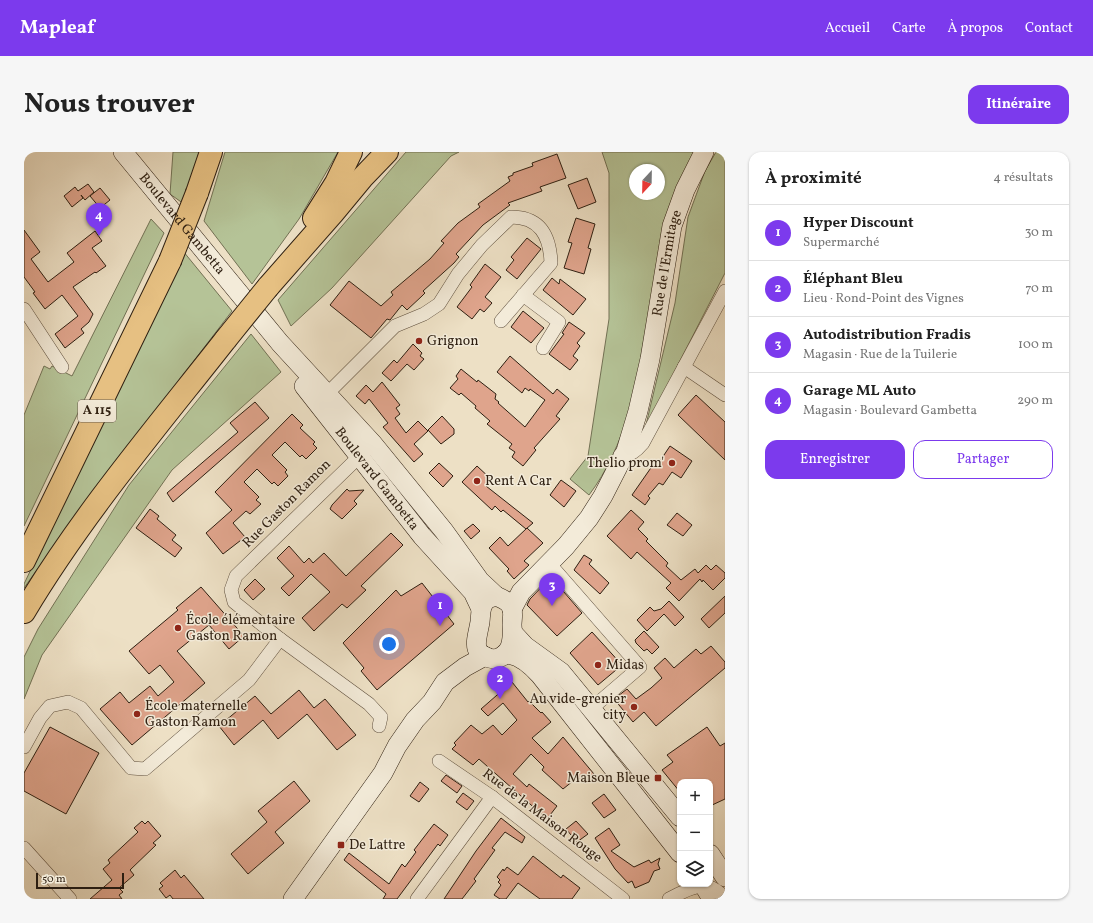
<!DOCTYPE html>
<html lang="fr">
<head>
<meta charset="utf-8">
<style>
  :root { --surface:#fff; --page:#f6f6f6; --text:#222; --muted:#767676; --line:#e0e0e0; --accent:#7c3aed }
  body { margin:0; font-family:Vollkorn,serif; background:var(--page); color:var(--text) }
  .controls { position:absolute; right:12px; bottom:12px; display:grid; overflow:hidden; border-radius:8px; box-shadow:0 1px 3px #0004 }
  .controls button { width:36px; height:36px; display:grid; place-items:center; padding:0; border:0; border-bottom:1px solid var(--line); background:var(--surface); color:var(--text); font:20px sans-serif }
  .compass { position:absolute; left:605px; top:12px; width:36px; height:36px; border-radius:50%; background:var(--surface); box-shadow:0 1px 3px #0004; rotate:202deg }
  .scale { position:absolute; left:12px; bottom:10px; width:88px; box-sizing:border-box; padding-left:4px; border:2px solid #2e1f11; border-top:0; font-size:11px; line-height:14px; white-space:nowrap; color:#2e1f11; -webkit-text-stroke:3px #f3ebd9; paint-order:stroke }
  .you { position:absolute; left:365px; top:492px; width:14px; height:14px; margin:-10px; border:3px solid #fff; border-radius:50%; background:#1a73e8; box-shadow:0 0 0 6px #1a73e833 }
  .badge { display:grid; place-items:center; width:26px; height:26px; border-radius:50%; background:var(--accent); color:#fff; font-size:13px; font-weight:700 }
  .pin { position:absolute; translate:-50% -33px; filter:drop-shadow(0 1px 2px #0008) }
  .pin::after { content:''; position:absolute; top:21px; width:14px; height:12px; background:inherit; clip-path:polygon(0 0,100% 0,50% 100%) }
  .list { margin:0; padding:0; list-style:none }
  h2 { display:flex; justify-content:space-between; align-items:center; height:52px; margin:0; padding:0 16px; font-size:17px }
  h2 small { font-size:13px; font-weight:400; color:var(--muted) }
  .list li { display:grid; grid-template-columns:26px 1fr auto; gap:12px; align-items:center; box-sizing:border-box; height:56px; padding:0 16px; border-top:1px solid var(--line) }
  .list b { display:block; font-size:15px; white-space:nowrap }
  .list p { margin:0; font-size:13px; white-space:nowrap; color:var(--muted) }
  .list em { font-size:13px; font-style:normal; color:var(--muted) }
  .actions { display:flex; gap:8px; padding:12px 16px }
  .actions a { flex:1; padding:9px 0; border:1px solid var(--accent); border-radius:12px; text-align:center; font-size:14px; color:var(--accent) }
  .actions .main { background:var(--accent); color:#fff }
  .icon { flex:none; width:22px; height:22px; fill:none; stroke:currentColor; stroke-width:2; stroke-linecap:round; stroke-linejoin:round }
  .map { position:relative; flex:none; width:701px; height:747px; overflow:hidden; border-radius:12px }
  header { display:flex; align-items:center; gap:24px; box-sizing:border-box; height:56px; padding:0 20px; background:var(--accent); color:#fff }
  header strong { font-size:19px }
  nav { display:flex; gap:22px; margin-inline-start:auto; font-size:14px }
  .intro { display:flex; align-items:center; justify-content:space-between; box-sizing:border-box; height:96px; padding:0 24px }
  h1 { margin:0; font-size:28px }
  .button { padding:10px 18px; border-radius:12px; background:var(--accent); color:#fff; font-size:14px; font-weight:700 }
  main { display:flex; gap:24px; padding:0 24px }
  aside { flex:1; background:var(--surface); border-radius:12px; box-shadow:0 1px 3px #0004 }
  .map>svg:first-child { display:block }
  .green { fill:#b5c397; stroke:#727154; fill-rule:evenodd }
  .building { fill:#dfa48c; stroke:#2e1f11 }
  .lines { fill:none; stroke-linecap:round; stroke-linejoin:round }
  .street-casing { stroke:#5e4f3e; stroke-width:14 }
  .secondary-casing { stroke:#2e1f11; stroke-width:20 }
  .highway-casing { stroke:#2e1f11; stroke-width:24 }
  .street { stroke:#f3ebd9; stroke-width:13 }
  .secondary { stroke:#f3ebd9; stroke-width:19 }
  .highway { stroke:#e6c082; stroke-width:22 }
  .highway-bridge-casing { stroke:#2e1f11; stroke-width:24; stroke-linecap:butt }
  .highway-bridge { stroke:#e6c082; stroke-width:22 }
  .poi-dot { fill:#8f2418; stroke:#f3ebd9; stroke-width:1.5 }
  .labels { text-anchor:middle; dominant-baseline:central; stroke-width:3; stroke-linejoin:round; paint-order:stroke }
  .shield { fill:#f3ebd9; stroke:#695c4d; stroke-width:1 }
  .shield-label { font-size:13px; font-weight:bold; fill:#2e1f11 }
  .street-label { font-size:14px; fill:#2e1f11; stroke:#f3ebd9 }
  .poi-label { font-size:14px; fill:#2e1f11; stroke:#f3ebd9; text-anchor:start }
</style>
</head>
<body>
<header>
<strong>Mapleaf</strong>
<nav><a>Accueil</a><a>Carte</a><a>À propos</a><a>Contact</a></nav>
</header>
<div class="intro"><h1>Nous trouver</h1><a class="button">Itinéraire</a></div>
<main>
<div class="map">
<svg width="701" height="747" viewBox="0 0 701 747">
  <rect width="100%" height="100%" fill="#ede0c5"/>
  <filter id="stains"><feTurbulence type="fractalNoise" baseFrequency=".005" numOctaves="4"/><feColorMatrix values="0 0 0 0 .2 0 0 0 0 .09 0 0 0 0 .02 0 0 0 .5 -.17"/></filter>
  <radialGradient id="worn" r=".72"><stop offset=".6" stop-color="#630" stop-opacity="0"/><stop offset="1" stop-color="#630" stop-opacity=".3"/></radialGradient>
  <!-- green -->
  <g class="green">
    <polygon points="149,0 175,0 160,52 146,42"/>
    <polygon points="201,0 314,0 275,67 228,132 180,69"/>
    <polygon points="382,0 435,0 427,4 308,136 267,174 254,148"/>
    <path d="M 578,0 L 672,0 C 658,57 643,114 629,171 C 615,227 601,296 565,343 L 546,327 L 564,304 L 585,167 L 585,21 ZM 611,18 L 635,18 L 635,42 L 611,42 Z"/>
    <polygon points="692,0 701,0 701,121 621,277 651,151 664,65 681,19"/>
    <polygon points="127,67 140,81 0,374 0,263 20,214 26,217 28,214 48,224"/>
    <polygon points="159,99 208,159 52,363 0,436 0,432"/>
    <polygon points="227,182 257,220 148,318 18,503 0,547 0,505 14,477 105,333"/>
  </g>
  <!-- building -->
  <g class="building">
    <polygon points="533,2 542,26 516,35 518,39 484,51 486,53 459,73 432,102 435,105 430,111 399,139 401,141 398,144 383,158 378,153 366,168 363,167 347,186 306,153 325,129 357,154 369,143 367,140 406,107 420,91 417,89 434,71 456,55 454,52 486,29 484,25 489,23 489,21 509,14 508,11"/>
    <polygon points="563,26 572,50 554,57 544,33"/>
    <polygon points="64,32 70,40 61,48 57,43 59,46 48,55 40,44 51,35 54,39"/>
    <polygon points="76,36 86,48 76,56 66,44"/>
    <polygon points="552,66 571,72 564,96 567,97 560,122 540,116 548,91 544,90"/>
    <polygon points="0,78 16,100 7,107 24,130 50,110 43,101 71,79 78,89 68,96 82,114 72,121 71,120 49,135 69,162 65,170 57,177 60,181 41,196 31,182 54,164 38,143 21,157 9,141 11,140 0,125"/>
    <polygon points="503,86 517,97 493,127 482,118 490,108 487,105"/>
    <polygon points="461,112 477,125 461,145 468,151 460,160 456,157 448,167 433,155 448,135 446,133"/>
    <polygon points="528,126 535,132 536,127 562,147 549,163 519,138"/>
    <polygon points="499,159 520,176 507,191 487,175"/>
    <polygon points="545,170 561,181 553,191 556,194 549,204 554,208 546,218 525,202 540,182 538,181"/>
    <polygon points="389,192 398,201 396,204 400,207 390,218 383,212 367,229 358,221 370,208 373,211"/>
    <polygon points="486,204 529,242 533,237 545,247 532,264 536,267 510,296 512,298 499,314 488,305 491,300 485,296 488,292 463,272 466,269 451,256 452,254 437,241 435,243 426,236 434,227 432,224 437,217 453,230 454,228 472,242 471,247 475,250 474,251 501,275 521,248 506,237 505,239 501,236 498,241 473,220"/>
    <polygon points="358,230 376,253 372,256 376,262 371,266 382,281 394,269 404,279 390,292 399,302 390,310 359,275 364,271 345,247 341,252 332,244 342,233 349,240"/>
    <polygon points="672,243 701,270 701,308 654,263"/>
    <polygon points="231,250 245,266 149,350 143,341 214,280 206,271"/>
    <polygon points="268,262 279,273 276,276 291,290 289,292 293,296 282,307 278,303 276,305 261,290 248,303 263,318 261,320 264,324 254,334 250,330 248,332 233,317 220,330 235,345 232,348 237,352 226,362 222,359 209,371 221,385 199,402 182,381 208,358 191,340"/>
    <polygon points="418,264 430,277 430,282 417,292 404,278"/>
    <polygon points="646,294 668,309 657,326 648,320 639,333 635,331 624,344 626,346 621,353 608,343 631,310 634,312"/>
    <polygon points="415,311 429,324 419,335 405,321"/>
    <polygon points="453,314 468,328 462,334 509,371 502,377 479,358 477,360 471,354 468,358 438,330"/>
    <polygon points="537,328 552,339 540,355 526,343"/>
    <polygon points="323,337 325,339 340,338 330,349 333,352 318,367 306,357 308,353"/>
    <polygon points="126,357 135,364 133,367 152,383 148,388 158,396 151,405 112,376"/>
    <polygon points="607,358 620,370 614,377 624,387 622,389 644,411 642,414 657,428 671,417 674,421 682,413 687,418 692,413 701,421 701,426 689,438 679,428 678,430 676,427 655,449 642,436 647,431 613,400 607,407 583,384"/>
    <polygon points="653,361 668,373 659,384 643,373"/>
    <polygon points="449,372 456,379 447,387 440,379"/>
    <polygon points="503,376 519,391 500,409 505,413 490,427 483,419 485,417 465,396 476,385 484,394"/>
    <polygon points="367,381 379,393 337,434 342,438 323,456 318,452 290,479 278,466 306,440 287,422 265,444 257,436 270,424 253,406 265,394 280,411 285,406 289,411 300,401 322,424"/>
    <polygon points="560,403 568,408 565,412 585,431 576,442 550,418"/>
    <polygon points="527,425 558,461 533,484 503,453 506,447"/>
    <polygon points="231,427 241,437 229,448 220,438"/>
    <polygon points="398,431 430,472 353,538 337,519 340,516 319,491 372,438 377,444"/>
    <polygon points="177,435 220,484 205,497 185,473 153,499 181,531 108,593 76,557 96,540 105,551 126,534 134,544 150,530 136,513 125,522 105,499 154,458 152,456"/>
    <polygon points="701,444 701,461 685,476 677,467"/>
    <polygon points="645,449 660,465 651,474 640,462 623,479 613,468 626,455 630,459 637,457"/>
    <polygon points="620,479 635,495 628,502 623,497 620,499 612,491 611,488"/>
    <polygon points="568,480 598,513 574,533 546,501"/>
    <polygon points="687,494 701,510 701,516 632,574 620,560 609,570 590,547 603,537 612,547 627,536 638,526 630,516 641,506 650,516 672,497 677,502"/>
    <polygon points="488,530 504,550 505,549 517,561 518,560 527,570 508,586 524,602 539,585 570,622 559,631 554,625 539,637 518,618 520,615 507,602 489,622 503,635 505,632 533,654 523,667 455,607 449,613 428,597 432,593 430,591 447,573 458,582 469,573 478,583 493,568 479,551 464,564 457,557"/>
    <polygon points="275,538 290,556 301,547 332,583 313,598 283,562 254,587 239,568 210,593 195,574 231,544 247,562"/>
    <polygon points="26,575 75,601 42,662 0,639 0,621"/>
    <polygon points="683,575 696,594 701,591 701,647 686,654 686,630 656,630 656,640 638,618 649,610 643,603"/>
    <polygon points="422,623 438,634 433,641 417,629"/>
    <polygon points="270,629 286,649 251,680 260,691 224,722 207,702 243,670 234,659"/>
    <polygon points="396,630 405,637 395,650 386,644"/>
    <polygon points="439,641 450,649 443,658 432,650"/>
    <polygon points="580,642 592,658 580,666 568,651"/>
    <polygon points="477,666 501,685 498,691 481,680 468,696 471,698 450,727 452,729 438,747 420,747 452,699"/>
    <polygon points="118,669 121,672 124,669 137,684 129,691 132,693 106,718 110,723 95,736 99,740 95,743 98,747 66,747 88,728 79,717 86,711 84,708 114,680 110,676"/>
    <polygon points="552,669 564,682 553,690 542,677"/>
    <polygon points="410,672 424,683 416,694 414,692 373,747 359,747 362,742 320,708 325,701 365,732 378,712 381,715 392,700 390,698"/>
    <polygon points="585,676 596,693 587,699 610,715 625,708 627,711 636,706 634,712 636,717 630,719 625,730 611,736 608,729 604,731 591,717 571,686"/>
    <polygon points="509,704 537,726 539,723 556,736 548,747 516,747 494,731 482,747 476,747 470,743 477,733 474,730 476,728 473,725 479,717 480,719 483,715 494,723"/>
    <polygon points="151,718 157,726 160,723 180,747 149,747 146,743 142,746 135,737 139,734 136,731"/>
  </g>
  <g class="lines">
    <!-- street casing -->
    <g class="street-casing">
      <g id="street">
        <polyline points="499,143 535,170 519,196"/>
        <polyline points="0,157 38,215"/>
        <polyline points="660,215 701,243"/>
        <path d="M 297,248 L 371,174 L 400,162 L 415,152 L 434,122 L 458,93 L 487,65 C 516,65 526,84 527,111 L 477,169"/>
        <polyline points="341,299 212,424 207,438 210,450 256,487 345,552 357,565 355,574"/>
        <path d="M 596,303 C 605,306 614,297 619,291 L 701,139"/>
        <polyline points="525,411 616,515 567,557"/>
        <polyline points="0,595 16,566 26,554 44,550 57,556 107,616 121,617 225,528 256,487"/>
        <polyline points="415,609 468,645 599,747"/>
        <polyline points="0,696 46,747"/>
        <polyline points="393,747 468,645"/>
        <path d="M 645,747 C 665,736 685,725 701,747"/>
      </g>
    </g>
    <!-- secondary casing -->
    <g class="secondary-casing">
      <g id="secondary">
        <path id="s1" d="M 99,0 L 256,191 L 349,292 L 420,379 L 456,429 L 472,444"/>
        <path id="s2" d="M 280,234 L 398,384 L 449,440 L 457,457"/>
        <path d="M 472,444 C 477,446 484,449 487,454 C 490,460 488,467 488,473 C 489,488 488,504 470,507 C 445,503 453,488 456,470 C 457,461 456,454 463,447 Z"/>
        <path id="s3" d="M 488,457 L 497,440 L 542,394 L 565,366 L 579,344 L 602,299 L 614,259 L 626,207 L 648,74 L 661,38 L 680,0"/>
        <polyline points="489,481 501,494 537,520 656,665"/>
        <path d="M 481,502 C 495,502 507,513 516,523 L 656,701"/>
        <polyline points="686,702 701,725"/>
        <polyline points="679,732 688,747"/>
        <polyline points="269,747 359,621 373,594 391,568 408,550 421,530 441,515 461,504"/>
      </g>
    </g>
    <!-- highway casing -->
    <g class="highway-casing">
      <g id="highway">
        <polyline points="173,41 187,0"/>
        <polyline points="290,66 312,31 327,0"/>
        <polyline points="244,135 309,61 338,26 363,0"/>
        <polyline points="0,409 146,109"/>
        <path d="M 0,460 C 58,363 132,276 202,187"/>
      </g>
    </g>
    <!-- street -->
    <use href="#street" class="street"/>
    <!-- secondary -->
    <use href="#secondary" class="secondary"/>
    <!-- highway -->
    <use href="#highway" class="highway"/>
    <!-- highway-bridge casing -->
    <g class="highway-bridge-casing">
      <g id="highway-bridge">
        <polyline points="146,109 173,41"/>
        <polyline points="202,187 244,135"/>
      </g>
    </g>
    <!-- highway-bridge -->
    <use href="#highway-bridge" class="highway-bridge"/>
  </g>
  <!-- markers -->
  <g class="poi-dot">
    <circle cx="395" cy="189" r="4"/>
    <circle cx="648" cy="311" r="4"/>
    <circle cx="453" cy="329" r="4"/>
    <circle cx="154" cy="476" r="4"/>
    <circle cx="574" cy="513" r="4"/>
    <circle cx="610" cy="555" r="4"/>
    <circle cx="113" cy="562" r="4"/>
    <rect x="630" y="622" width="8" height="8" rx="2"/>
    <rect x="313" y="689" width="8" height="8" rx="2"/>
  </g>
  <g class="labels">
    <!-- shield labels -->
    <rect class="shield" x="54" y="248" width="38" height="22" rx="3"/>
    <g class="shield-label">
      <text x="73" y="259">A 115</text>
    </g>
    <!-- street labels -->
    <g class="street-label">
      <text stroke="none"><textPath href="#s1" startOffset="93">Boulevard Gambetta</textPath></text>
      <text stroke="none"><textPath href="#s3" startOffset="389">Rue de l'Ermitage</textPath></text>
      <text stroke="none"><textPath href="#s2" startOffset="118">Boulevard Gambetta</textPath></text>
      <text transform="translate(263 352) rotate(-45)">Rue Gaston Ramon</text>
      <text transform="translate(518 664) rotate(37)">Rue de la Maison Rouge</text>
    </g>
    <!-- poi labels -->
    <g class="poi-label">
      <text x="403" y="189">Grignon</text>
      <text x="640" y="311" text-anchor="end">Thelio prom'</text>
      <text x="461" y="329">Rent A Car</text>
      <text x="162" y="468">École élémentaire<tspan x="162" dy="16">Gaston Ramon</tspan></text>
      <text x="582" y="513">Midas</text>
      <text x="602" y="547" text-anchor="end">Au vide-grenier<tspan x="602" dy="16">city</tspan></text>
      <text x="121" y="554">École maternelle<tspan x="121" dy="16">Gaston Ramon</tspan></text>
      <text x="626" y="626" text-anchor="end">Maison Bleue</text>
      <text x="325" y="693">De Lattre</text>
    </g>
  </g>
  <rect width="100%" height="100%" filter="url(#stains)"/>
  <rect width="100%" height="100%" fill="url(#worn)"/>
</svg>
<div class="controls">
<button>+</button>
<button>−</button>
<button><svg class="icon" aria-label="layers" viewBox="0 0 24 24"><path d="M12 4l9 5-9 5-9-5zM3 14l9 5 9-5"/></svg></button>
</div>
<svg class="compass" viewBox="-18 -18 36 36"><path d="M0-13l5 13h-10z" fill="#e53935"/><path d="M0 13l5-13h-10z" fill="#767676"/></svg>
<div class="scale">50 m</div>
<div class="you"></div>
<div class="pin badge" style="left:416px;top:474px">1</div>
<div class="pin badge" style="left:476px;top:547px">2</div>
<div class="pin badge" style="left:528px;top:454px">3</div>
<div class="pin badge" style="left:75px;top:84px">4</div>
</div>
<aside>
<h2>À proximité<small>4 résultats</small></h2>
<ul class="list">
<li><span class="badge">1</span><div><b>Hyper Discount</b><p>Supermarché</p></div><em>30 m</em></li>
<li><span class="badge">2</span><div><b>Éléphant Bleu</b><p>Lieu · Rond-Point des Vignes</p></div><em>70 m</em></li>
<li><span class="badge">3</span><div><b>Autodistribution Fradis</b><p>Magasin · Rue de la Tuilerie</p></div><em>100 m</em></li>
<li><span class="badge">4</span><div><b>Garage ML Auto</b><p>Magasin · Boulevard Gambetta</p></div><em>290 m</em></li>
</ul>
<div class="actions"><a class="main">Enregistrer</a><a>Partager</a></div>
</aside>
</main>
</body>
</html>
